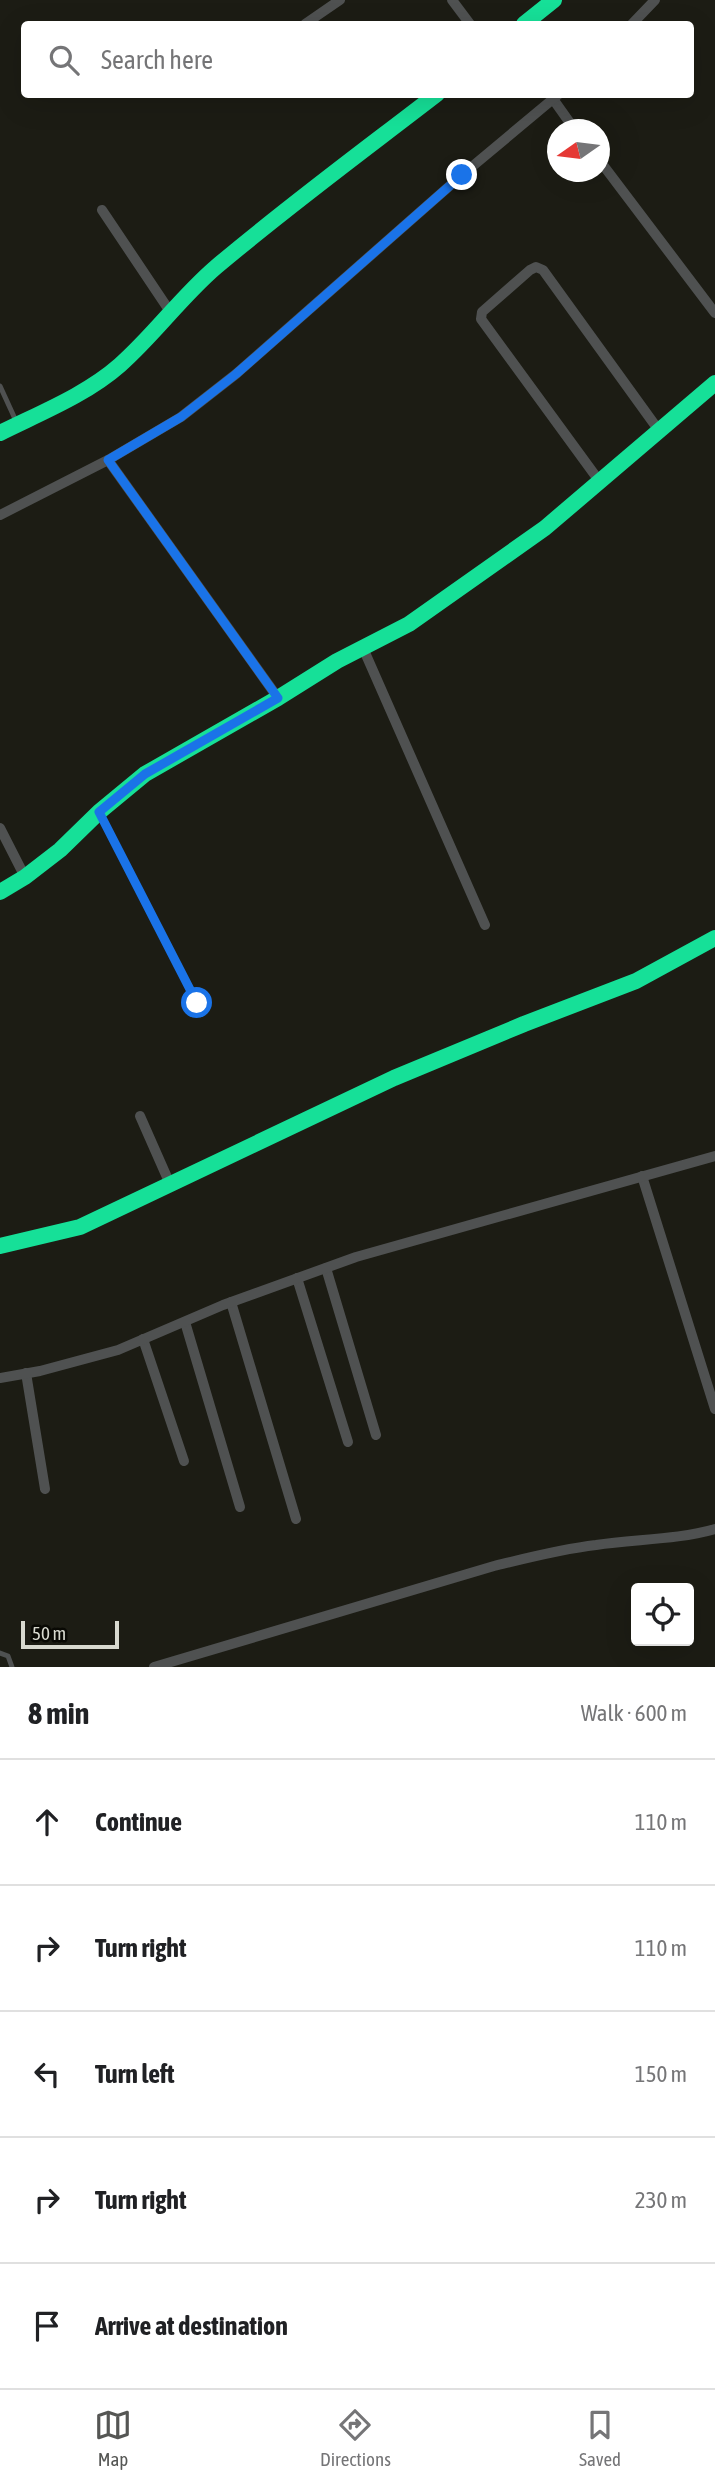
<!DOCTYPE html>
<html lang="en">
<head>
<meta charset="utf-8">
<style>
  :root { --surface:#fff; --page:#f6f6f6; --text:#202124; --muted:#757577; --line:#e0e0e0; --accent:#555654 }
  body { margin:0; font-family:"Asap Condensed",sans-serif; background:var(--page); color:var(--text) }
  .controls { position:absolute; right:21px; bottom:21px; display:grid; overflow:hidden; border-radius:7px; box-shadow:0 7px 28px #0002 }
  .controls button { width:63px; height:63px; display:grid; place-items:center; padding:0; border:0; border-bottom:2px solid var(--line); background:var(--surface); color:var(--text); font:35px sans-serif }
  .compass { position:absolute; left:547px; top:119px; width:63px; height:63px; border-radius:50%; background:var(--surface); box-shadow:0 7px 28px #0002; rotate:256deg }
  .scale { position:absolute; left:21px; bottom:18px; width:98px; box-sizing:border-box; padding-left:7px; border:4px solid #d8d9cf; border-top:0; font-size:19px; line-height:24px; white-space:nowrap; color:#d8d9cf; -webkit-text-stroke:5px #090904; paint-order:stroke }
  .stop { position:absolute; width:21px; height:21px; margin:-16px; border:5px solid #1a73e8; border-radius:50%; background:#fff }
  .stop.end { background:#1a73e8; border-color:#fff; box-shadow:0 2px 7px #0008 }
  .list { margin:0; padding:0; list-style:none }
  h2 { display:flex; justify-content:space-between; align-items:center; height:91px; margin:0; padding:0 28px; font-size:30px }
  h2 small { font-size:23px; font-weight:400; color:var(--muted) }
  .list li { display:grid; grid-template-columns:46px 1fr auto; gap:21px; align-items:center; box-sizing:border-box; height:126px; padding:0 28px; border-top:2px solid var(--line) }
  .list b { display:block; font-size:26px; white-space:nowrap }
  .list em { font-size:23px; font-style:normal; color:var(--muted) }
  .icon { flex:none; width:38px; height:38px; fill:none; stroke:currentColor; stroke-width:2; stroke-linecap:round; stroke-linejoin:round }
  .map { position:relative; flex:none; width:715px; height:1667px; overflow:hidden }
  .search { position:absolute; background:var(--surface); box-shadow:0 7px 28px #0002; left:21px; right:21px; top:21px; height:77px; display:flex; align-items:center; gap:18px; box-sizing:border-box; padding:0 24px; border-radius:7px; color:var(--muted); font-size:26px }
  .sheet { height:721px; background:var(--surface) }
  nav { display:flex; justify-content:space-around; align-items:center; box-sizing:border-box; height:98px; border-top:2px solid var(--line); background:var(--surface); font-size:19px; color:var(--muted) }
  nav a { display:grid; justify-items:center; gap:4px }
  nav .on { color:var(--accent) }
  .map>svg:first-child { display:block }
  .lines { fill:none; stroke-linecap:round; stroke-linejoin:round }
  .lane { stroke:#4f5151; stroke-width:5 }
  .street { stroke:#4f5151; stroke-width:10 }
  .fast { stroke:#16e098; stroke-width:16 }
  .route { stroke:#1a73e8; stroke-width:9 }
</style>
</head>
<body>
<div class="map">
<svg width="715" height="1667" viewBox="0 0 715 1667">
  <rect width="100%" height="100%" fill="#1c1c14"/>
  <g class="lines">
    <!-- lane -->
    <g class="lane">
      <polyline points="0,386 16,421"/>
      <polyline points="100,813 197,1003"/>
      <polyline points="0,1653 8,1656 12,1667"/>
    </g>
    <!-- street -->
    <g class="street">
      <polyline points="452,0 470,24"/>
      <polyline points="305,24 340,0"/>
      <polyline points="632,24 655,0"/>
      <polyline points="553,99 575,130"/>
      <polyline points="600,161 715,313"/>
      <polyline points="102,210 171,313"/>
      <polyline points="108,460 278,698"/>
      <polyline points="600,482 481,319 482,312 530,270 536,267 543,270 660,432"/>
      <polyline points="0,515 108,460 181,417 236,374 462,175 559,94"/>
      <polyline points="363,648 485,925"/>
      <polyline points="0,828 25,877"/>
      <polyline points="140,1116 170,1184"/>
      <polyline points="642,1176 715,1409"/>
      <polyline points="326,1268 376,1435"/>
      <polyline points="297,1278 348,1442"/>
      <polyline points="231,1302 296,1519"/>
      <polyline points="185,1322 240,1507"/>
      <polyline points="143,1339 184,1461"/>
      <polyline points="26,1373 45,1489"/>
      <polyline points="0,1378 40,1371 118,1350 223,1305 356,1257 715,1156"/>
      <path d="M 154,1667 L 494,1566 C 527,1558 561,1549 596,1545 C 635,1539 677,1540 715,1529"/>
    </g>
    <!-- fast -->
    <g class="fast">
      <polyline points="524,24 554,0"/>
      <path d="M 0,433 C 40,413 86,395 120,365 C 154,335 181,297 216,267 C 287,207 363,151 437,94"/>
      <polyline points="0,892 25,877 60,850 99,812 145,774 278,698 337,661 409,624 545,528 715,383"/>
      <polyline points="0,1246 80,1227 394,1078 524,1024 636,981 715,938"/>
    </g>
  </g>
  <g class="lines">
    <!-- route -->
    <polyline class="route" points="197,1003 99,812 145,774 278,698 108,460 181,417 236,374 462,175"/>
  </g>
</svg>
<div class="controls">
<button><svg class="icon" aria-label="locate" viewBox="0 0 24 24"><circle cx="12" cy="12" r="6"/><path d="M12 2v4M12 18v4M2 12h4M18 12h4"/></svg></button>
</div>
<svg class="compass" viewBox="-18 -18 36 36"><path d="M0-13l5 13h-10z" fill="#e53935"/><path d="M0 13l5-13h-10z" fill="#757577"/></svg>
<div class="scale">50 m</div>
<div class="stop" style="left:197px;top:1003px"></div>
<div class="stop end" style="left:462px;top:175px"></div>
<div class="search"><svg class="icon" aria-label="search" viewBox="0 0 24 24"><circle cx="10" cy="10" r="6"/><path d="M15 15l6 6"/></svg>Search here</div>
</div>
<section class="sheet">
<h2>8 min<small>Walk · 600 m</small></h2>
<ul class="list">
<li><svg class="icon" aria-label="ahead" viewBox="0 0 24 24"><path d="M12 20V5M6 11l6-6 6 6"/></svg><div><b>Continue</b></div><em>110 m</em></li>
<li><svg class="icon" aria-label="right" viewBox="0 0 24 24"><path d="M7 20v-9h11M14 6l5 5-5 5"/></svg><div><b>Turn right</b></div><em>110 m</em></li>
<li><svg class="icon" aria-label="left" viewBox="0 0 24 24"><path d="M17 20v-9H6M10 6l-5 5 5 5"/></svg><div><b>Turn left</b></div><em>150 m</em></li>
<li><svg class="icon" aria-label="right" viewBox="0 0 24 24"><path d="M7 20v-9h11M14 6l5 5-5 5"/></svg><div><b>Turn right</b></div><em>230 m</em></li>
<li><svg class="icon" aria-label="arrive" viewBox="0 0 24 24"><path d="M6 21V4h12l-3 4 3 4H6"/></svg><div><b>Arrive at destination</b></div></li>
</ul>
</section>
<nav>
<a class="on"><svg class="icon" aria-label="map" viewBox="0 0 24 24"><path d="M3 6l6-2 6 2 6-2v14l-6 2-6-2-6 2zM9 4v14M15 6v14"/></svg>Map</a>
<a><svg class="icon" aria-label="directions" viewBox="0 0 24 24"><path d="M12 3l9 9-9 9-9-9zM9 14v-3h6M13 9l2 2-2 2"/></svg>Directions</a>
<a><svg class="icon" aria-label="saved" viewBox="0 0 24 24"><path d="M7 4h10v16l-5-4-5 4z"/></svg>Saved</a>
</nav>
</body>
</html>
